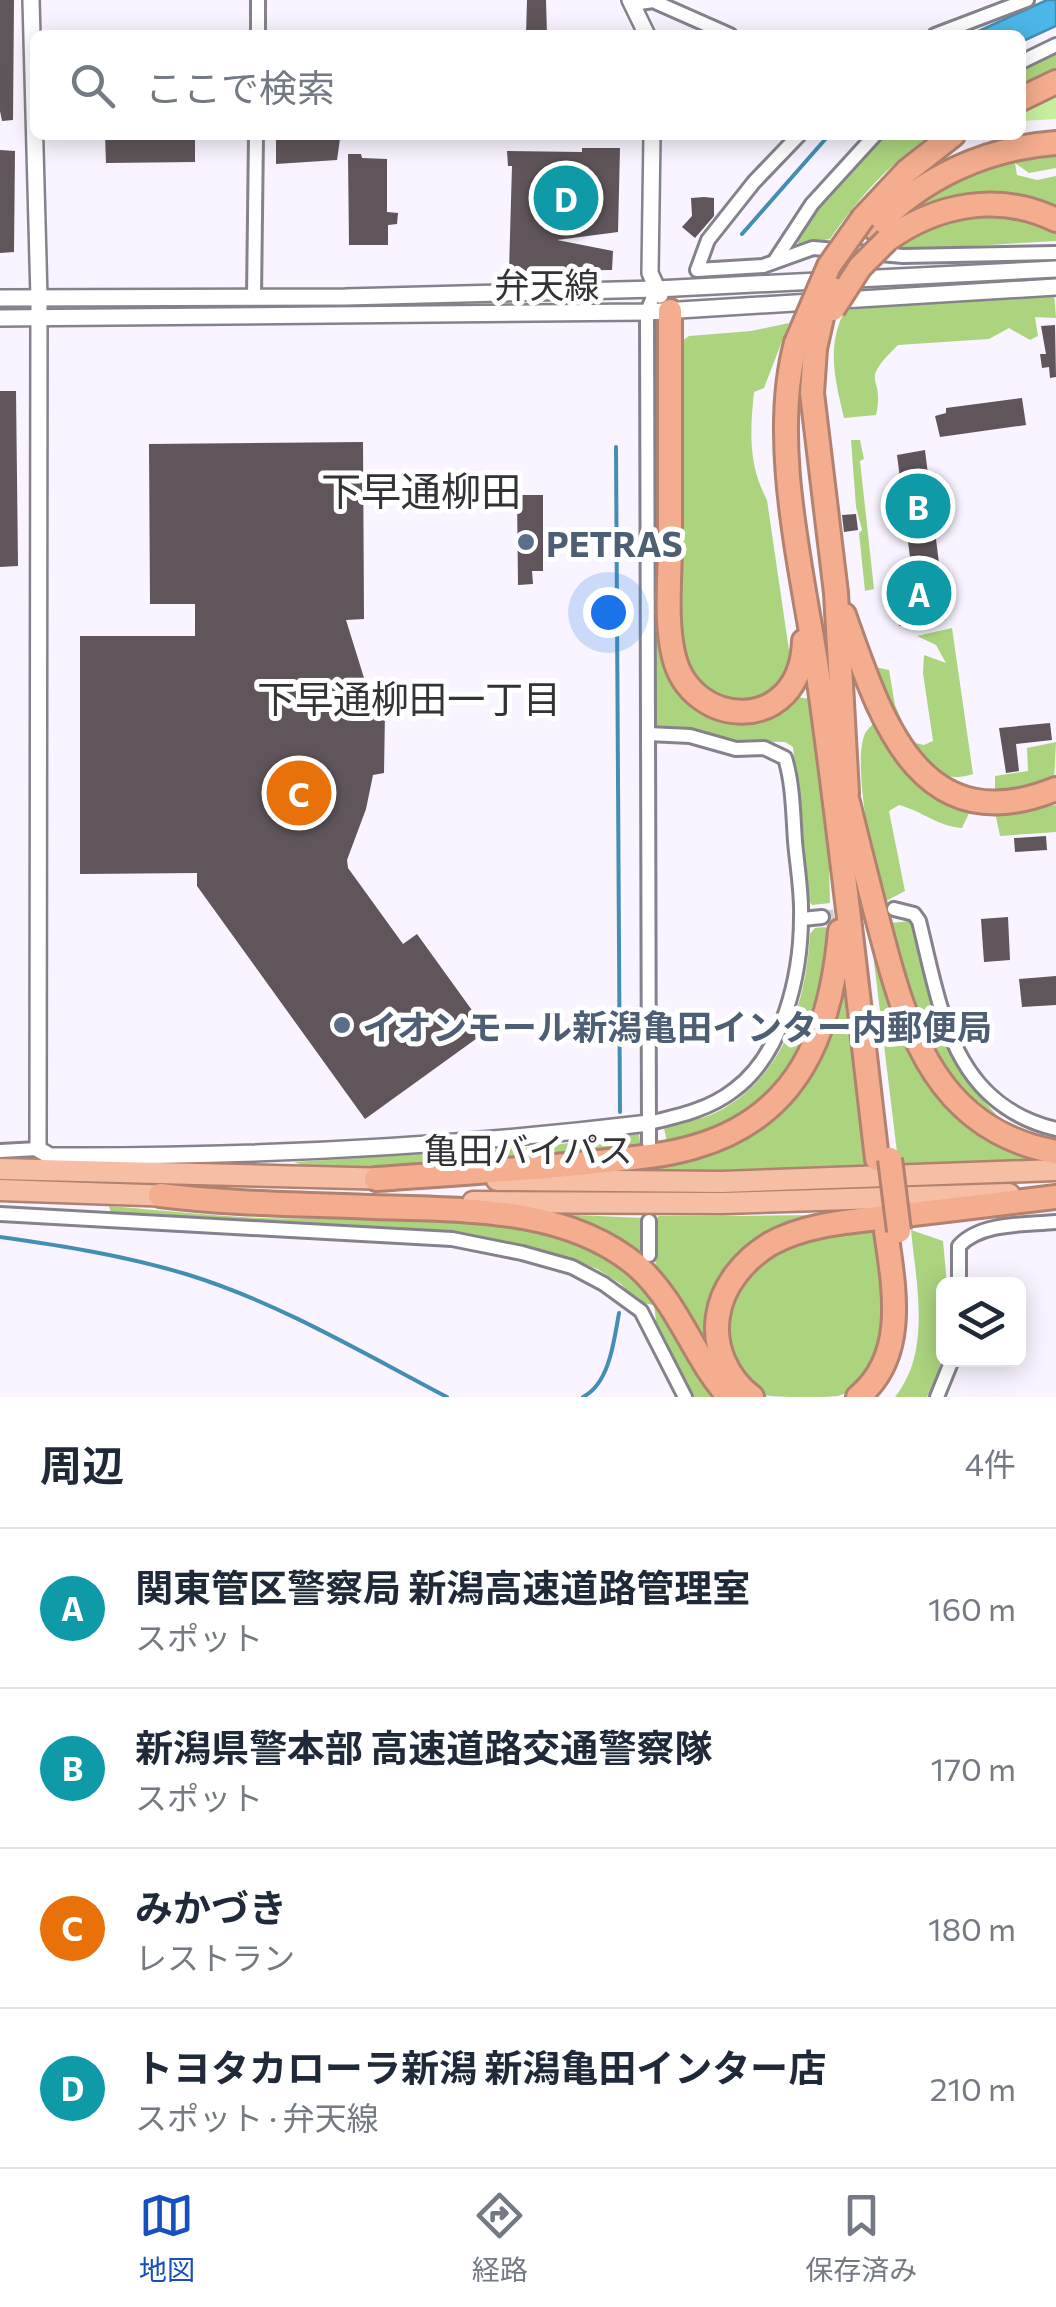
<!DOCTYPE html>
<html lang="ja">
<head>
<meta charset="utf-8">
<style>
  :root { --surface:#fff; --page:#f6f6f7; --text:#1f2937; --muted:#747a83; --line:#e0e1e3; --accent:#1750bc }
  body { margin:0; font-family:Commissioner,"Noto Sans JP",sans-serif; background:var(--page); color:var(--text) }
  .controls { position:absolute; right:30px; bottom:30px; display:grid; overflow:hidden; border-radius:15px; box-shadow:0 5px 25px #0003 }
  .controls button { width:90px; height:90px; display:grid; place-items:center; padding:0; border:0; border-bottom:2px solid var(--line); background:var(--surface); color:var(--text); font:50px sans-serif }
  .you { position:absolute; left:608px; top:612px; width:35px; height:35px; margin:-25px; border:8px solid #fff; border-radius:50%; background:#1a73e8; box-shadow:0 0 0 15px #1a73e833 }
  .badge { display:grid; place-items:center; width:65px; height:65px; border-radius:50%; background:var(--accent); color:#fff; font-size:32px; font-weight:700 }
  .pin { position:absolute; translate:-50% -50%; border:5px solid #fff; box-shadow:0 2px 10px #0006 }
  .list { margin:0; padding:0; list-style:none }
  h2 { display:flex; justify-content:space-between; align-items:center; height:130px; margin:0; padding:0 40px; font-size:42px }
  h2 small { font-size:32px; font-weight:400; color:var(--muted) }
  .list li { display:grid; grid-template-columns:65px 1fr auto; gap:30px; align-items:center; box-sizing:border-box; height:160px; padding:0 40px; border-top:2px solid var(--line) }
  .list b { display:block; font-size:38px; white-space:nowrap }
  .list p { margin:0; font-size:32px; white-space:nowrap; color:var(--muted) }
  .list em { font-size:32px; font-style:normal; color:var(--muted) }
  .icon { flex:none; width:55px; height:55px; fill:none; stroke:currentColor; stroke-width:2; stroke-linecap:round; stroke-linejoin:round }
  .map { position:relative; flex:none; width:1056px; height:1397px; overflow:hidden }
  .search { position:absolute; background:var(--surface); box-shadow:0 5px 25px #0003; left:30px; right:30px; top:30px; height:110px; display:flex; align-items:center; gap:25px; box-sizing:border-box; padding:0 35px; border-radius:15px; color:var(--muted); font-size:38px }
  .sheet { height:770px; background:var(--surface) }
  nav { display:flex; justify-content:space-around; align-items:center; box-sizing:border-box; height:140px; border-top:2px solid var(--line); background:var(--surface); font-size:28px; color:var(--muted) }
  nav a { display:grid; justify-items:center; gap:5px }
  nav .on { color:var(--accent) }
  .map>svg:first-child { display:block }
  .green { fill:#c8ef9e }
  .forest { fill:#acd47f }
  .water { fill:#4cb6e8; stroke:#448eb3; stroke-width:2.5 }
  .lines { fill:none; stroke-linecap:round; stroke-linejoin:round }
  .stream { stroke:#448eb3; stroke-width:4 }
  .building { fill:#5f555a }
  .minor-tunnel { stroke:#d1cdd7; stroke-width:12; stroke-dasharray:12 6; stroke-linecap:butt }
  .minor-casing { stroke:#86828c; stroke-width:18 }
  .tertiary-casing { stroke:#86828c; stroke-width:20 }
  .trunk-casing { stroke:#b0826f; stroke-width:25 }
  .motorway-casing { stroke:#b0826f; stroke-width:28 }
  .minor { stroke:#fff; stroke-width:12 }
  .tertiary { stroke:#fff; stroke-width:15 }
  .trunk { stroke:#f6bea4; stroke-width:20 }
  .motorway { stroke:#f4ad8e; stroke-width:22 }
  .motorway-bridge-casing { stroke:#b0826f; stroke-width:28; stroke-linecap:butt }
  .motorway-bridge { stroke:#f4ad8e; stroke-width:22 }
  .service-dot { fill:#5c6f8a; stroke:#fff; stroke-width:4 }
  .labels { text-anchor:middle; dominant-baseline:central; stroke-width:10; stroke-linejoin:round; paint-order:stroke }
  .street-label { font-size:35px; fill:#333236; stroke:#fff }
  .service-label { font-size:35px; font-weight:bold; fill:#4e5e75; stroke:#fff; text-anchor:start }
  .neighbourhood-label { font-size:38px; fill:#333236; stroke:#fff }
  .quarter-label { font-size:40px; fill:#333236; stroke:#fff }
</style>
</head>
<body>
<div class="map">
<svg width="1056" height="1397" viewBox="0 0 1056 1397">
  <rect width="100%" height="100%" fill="#f9f4ff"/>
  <!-- green -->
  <polygon class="green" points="1056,91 1056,119 1021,121 1021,107"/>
  <!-- forest -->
  <g class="forest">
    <polygon points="1056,51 1056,71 1021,87 1021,69"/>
    <path d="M 884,135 L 934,135 C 890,161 859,198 830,239 L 799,245 L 795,238 L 800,226 L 857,160 Z"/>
    <polygon points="1056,152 1056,168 1029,173 1015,163 1017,175 1037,180 1056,176 1056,211 1021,196 985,195 889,224 940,186 999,163"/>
    <polygon points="1008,214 1056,230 1056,241 886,251 955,216"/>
    <path d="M 1040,294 L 1054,294 L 1056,318 L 1035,317 L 1038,336 L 1030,340 L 1009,328 L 989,339 L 898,345 C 856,386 886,373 876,415 L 844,418 C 835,379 826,347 845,310 Z"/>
    <path d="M 789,323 L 764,388 L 754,392 C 750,432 748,464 767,500 L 791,664 C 775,704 721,715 695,677 C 684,661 682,642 679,624 L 682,341 L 689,336 L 751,331 Z"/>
    <polygon points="655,335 662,335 673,677 762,718 784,711 798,697 809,699 828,828 830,903 812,905 806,897 803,828 793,747 785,742 735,741 695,729 656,726"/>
    <polygon points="851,440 860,440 864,459 860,461 874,589 865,591 859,533 862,530 856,507"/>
    <path d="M 952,628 L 973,774 C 918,794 884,709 875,667 L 889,670 L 895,705 L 911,742 L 924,745 L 933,741 L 923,673 L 924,655 L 946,663 L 936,645 L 917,636 Z"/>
    <path d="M 873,724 C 902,774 916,788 971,809 L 962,828 C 937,826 922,811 899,805 L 889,811 L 905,891 L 884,902 C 873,869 853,768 864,736 C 865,732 870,727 873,724 Z"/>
    <polygon points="1056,742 1054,779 1007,792 995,789 995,776 1028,771 1027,748"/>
    <polygon points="1056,805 1056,832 1000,836 995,812"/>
    <path d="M 914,921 L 943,1036 L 980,1097 L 1002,1121 C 974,1121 929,1055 919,1030 C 905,997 899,958 889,923 Z"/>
    <path d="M 825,927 L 828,931 C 821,1045 786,1118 667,1142 L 664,1128 C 681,1122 702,1120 717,1112 C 783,1079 806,1003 810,934 L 815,928 Z"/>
    <polygon points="871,937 935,1089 1047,1160 899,1169"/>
    <polygon points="839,987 846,987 866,1171 611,1172 758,1127"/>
    <polygon points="639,1134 641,1149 504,1162 310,1168 294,1162 538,1147"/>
    <path d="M 109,1206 C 160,1210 211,1216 262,1218 C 363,1221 539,1207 622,1265 C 661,1291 687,1357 712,1397 L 693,1397 L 690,1392 L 657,1328 L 654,1305 L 636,1302 L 621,1284 L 597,1269 L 558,1255 L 486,1240 L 188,1221 L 111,1213 Z"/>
    <polygon points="554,1214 644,1218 646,1270"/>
    <polygon points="839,1215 741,1258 714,1361 655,1273 658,1216"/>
    <path d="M 911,1230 L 943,1241 L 947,1284 L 944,1284 C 944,1323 948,1363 927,1397 L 895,1397 C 932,1351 916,1284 911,1230 Z"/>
    <path d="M 873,1231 C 886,1274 894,1378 838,1396 C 829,1397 817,1397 808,1397 C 795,1397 774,1397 763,1395 C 745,1386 733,1365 729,1346 C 722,1321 728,1304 744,1283 C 776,1242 824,1236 873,1231 Z"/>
  </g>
  <!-- water -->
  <polygon class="water" points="1047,0 1056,0 1056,26 1021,42 1021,35 970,35"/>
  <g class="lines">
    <!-- stream -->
    <g class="stream">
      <polyline points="742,234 829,135"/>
      <polyline points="616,447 620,1112"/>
      <path d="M 0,1237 C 64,1246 127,1256 189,1275 C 279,1303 363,1353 447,1397"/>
      <path d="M 583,1397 C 610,1383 614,1340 619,1313"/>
    </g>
  </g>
  <!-- building -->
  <g class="building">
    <polygon points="0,0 14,0 13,120 2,121 0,111"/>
    <polygon points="527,0 546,0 547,35 526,35"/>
    <polygon points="105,135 195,135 195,162 106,163"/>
    <polygon points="330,135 330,139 340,139 337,160 276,164 276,136"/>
    <polygon points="582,148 620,148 618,232 557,240 613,251 612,270 509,271 512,166 508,166 507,151 582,152"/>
    <polygon points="0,150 15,151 14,252 0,253"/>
    <polygon points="348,154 361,154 362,158 387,159 387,212 398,213 397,224 388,225 388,245 349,245"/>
    <polygon points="704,197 714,198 714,216 695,238 682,227 692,216 691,198"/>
    <polygon points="1055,325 1056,377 1050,378 1049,367 1042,368 1040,354 1046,354 1041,326"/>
    <polygon points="0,391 16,391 18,566 0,567"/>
    <polygon points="1022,398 1026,425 940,437 935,416 946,413 946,408"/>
    <polygon points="363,442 364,619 346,620 374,710 385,712 384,773 373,775 366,809 347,860 348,868 403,944 417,934 487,1031 365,1119 197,886 197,873 80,874 80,636 195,636 195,604 150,604 149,444"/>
    <polygon points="925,450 946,620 899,626 893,567 911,565 897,455"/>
    <polygon points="517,495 543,495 543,571 532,571 533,584 518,585"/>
    <polygon points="856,514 858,530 844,532 842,515"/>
    <polygon points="1050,723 1052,740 1016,744 1019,771 1006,773 999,728"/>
    <polygon points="1046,836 1047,850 1015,852 1014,838"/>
    <polygon points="1008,917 1010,960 984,962 981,919"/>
    <polygon points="1056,976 1056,1005 1022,1007 1019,979"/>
  </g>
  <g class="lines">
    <!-- minor-tunnel -->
    <polyline class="minor-tunnel" points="822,917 879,910"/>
    <!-- minor casing -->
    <g class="minor-casing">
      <g id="minor">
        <polyline points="633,4 653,1 730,35"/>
        <polyline points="258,35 258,0"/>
        <polyline points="935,35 1027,0"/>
        <polyline points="1021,62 1056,45"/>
        <polyline points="799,135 754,182 708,240 697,270 763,266 813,248 903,256 1056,253"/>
        <polyline points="776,259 812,204 875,135"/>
        <polyline points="254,297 256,135"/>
        <path d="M 648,734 L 690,736 L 736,749 L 764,748 L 785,758 C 793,784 793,813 795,841 C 797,866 802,892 801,917 C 801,975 783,1054 734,1090 C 710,1109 679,1116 649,1123"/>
        <path d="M 894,909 L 914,914 L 919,921 C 941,1010 952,1104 1056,1129"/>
        <polyline points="802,919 822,917"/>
        <polyline points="649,1143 647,312 656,289"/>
        <polyline points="0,1151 38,1149"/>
        <polyline points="0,1214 452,1239 522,1253 572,1267 604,1284 641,1311 685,1397"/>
        <polyline points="649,1221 649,1255"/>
        <path d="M 959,1284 L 959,1246 C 981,1222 1025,1225 1056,1222"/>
        <polyline points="937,1397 952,1360"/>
      </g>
    </g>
    <!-- tertiary casing -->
    <g class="tertiary-casing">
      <g id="tertiary">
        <path d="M 31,0 L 39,298 L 38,1149 L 50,1156 C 251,1157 450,1147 649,1123"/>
        <polyline points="630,0 647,35"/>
        <polyline points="652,135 650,273 660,295"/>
        <polyline points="0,298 345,297 656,289 1056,269"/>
        <polyline points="0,318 647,312 1056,287"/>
      </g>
    </g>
    <!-- trunk casing -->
    <g class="trunk-casing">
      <g id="trunk">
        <polyline points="0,1169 393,1179"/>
        <polyline points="497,1180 722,1182 1056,1170"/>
        <polyline points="0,1190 174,1196"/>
        <polyline points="473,1202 723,1203 1009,1194"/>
      </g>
    </g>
    <!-- motorway casing -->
    <g class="motorway-casing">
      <g id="motorway">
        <polyline points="1021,99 1056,82"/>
        <polyline points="863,218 907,171 953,135"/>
        <path d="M 874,228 C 923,177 986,148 1056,143"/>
        <path d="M 887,240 C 937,204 999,192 1056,220"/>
        <path d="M 670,311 C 670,388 670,465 670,542 C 670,579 665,621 674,657 C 692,730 801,735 804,641"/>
        <path d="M 796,343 C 769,443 803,573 818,675 C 841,836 858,998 877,1159"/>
        <polyline points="815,349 812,393 836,593 847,793"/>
        <path d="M 844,615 C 880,716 918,845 1056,789"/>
        <path d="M 848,802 C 859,847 870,891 882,936 C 908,1036 940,1131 1056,1152"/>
        <path d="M 376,1179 C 447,1174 518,1170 588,1163 C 623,1159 660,1157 694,1147 C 800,1117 831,1031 840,931"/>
        <path d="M 160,1195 C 231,1204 302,1204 373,1207 C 461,1210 566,1206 637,1266 C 678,1302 693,1357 729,1397"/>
        <path d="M 752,1397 C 727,1378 713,1347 718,1316 C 722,1286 744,1260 770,1244 C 807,1223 855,1221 896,1216 C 949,1210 1003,1203 1056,1197"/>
        <path d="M 858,1397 C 908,1356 894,1288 886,1231"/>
      </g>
    </g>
    <!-- minor -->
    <use href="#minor" class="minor"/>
    <!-- tertiary -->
    <use href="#tertiary" class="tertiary"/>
    <!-- trunk -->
    <use href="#trunk" class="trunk"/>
    <!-- motorway -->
    <use href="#motorway" class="motorway"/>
    <!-- motorway-bridge casing -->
    <g class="motorway-bridge-casing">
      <g id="motorway-bridge">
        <polyline points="833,309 860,267 887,240"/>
        <polyline points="796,343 829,266 863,218"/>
        <polyline points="815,349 824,308 833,289"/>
        <polyline points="890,1159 899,1231"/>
      </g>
    </g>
    <!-- motorway-bridge -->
    <use href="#motorway-bridge" class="motorway-bridge"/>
  </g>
  <!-- markers -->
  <g class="service-dot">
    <circle cx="526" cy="542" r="10"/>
    <circle cx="342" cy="1025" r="10"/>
  </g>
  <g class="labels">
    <!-- street labels -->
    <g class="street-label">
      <text x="547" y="283">弁天線</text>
      <text x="528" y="1148">亀田バイパス</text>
    </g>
    <!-- service labels -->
    <g class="service-label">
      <text x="546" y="542">PETRAS</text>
      <text x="362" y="1025">イオンモール新潟亀田インター内郵便局</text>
    </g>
    <!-- neighbourhood labels -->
    <g class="neighbourhood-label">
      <text x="409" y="697">下早通柳田一丁目</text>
    </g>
    <!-- quarter labels -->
    <g class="quarter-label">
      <text x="421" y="489">下早通柳田</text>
    </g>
  </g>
</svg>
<div class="controls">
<button><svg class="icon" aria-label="layers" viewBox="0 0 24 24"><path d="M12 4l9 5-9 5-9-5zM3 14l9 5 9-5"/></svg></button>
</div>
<div class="you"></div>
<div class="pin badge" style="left:919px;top:593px;background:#0f9aa8">A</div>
<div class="pin badge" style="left:918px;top:506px;background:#0f9aa8">B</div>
<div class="pin badge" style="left:299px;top:793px;background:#e8710a">C</div>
<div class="pin badge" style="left:566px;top:198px;background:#0f9aa8">D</div>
<div class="search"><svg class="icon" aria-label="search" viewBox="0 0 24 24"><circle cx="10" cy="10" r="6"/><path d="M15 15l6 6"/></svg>ここで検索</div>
</div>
<section class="sheet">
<h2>周辺<small>4件</small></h2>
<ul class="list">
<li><span class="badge" style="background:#0f9aa8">A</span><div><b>関東管区警察局 新潟高速道路管理室</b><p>スポット</p></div><em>160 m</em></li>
<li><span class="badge" style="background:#0f9aa8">B</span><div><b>新潟県警本部 高速道路交通警察隊</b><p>スポット</p></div><em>170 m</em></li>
<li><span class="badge" style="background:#e8710a">C</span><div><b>みかづき</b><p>レストラン</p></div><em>180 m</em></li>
<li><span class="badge" style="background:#0f9aa8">D</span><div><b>トヨタカローラ新潟 新潟亀田インター店</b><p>スポット · 弁天線</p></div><em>210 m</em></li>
</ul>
</section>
<nav>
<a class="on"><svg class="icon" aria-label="map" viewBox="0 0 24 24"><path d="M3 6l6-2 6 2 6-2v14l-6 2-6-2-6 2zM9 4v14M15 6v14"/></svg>地図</a>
<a><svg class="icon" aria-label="directions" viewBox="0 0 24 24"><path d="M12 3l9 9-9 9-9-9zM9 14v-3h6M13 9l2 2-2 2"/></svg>経路</a>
<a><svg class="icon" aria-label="saved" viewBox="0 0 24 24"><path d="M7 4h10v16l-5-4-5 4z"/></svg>保存済み</a>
</nav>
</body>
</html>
